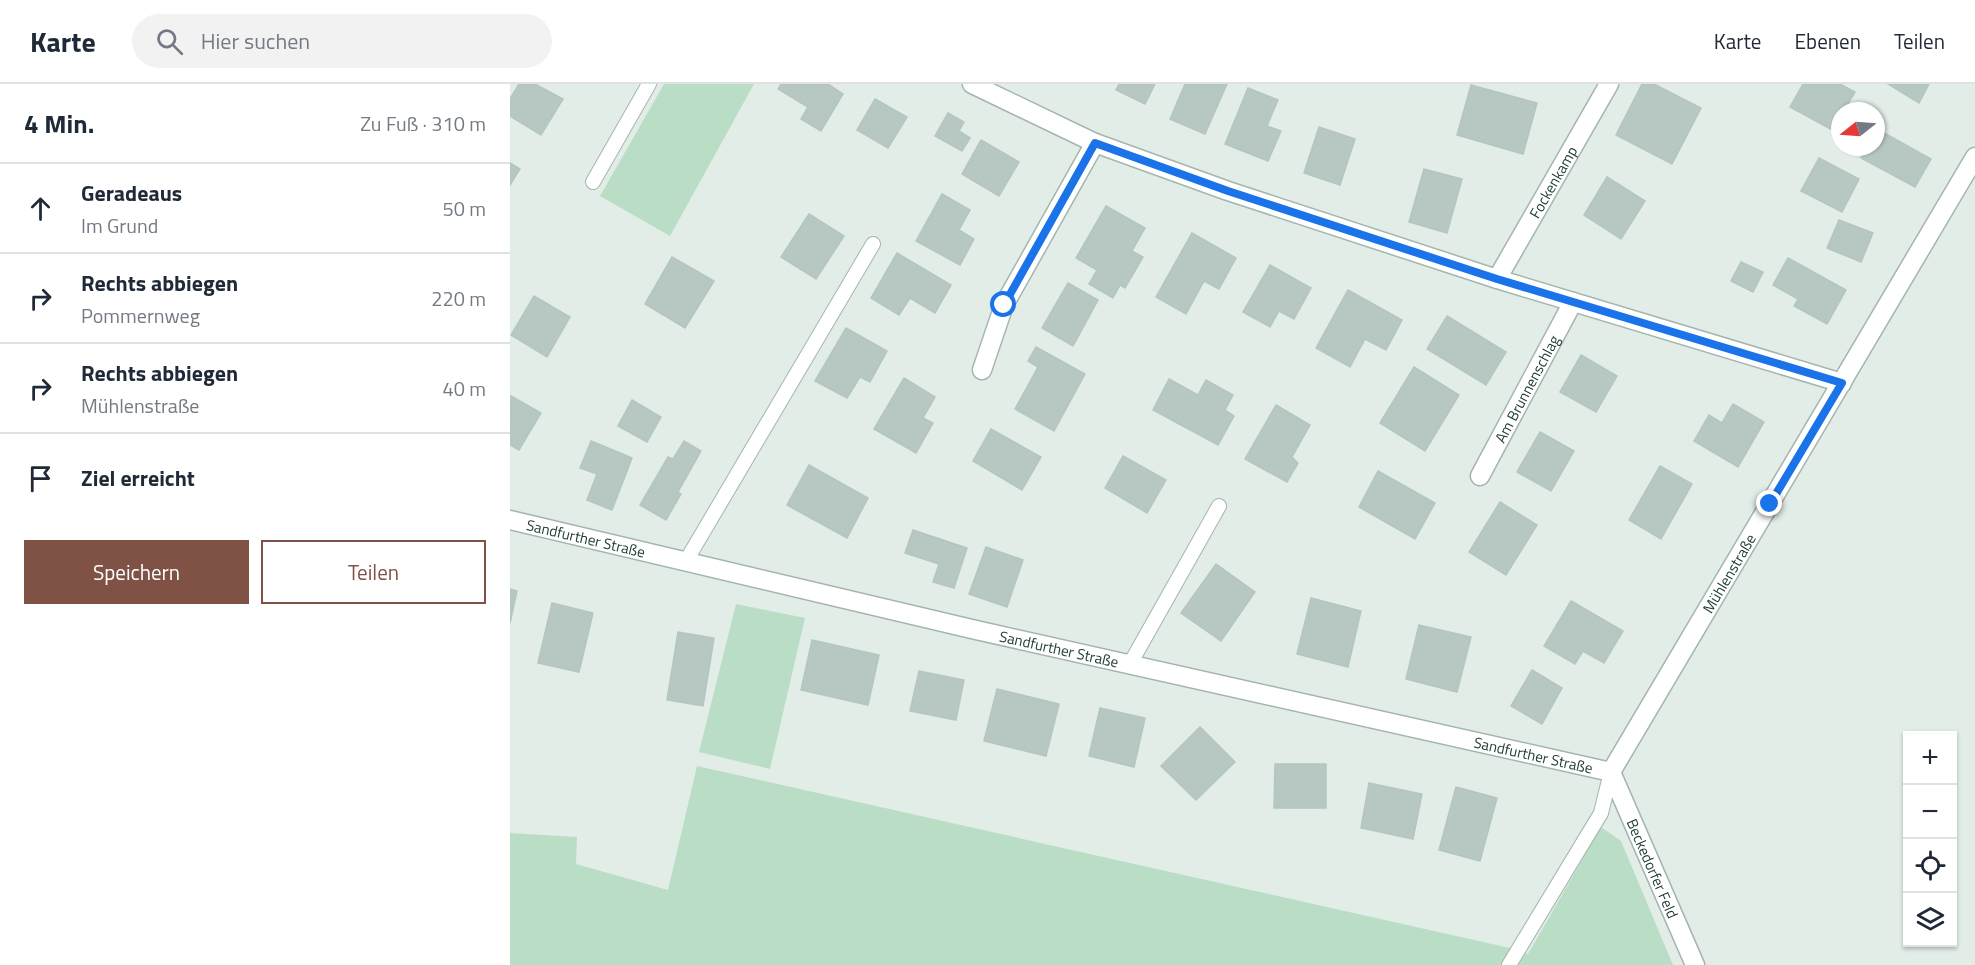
<!DOCTYPE html>
<html lang="de">
<head>
<meta charset="utf-8">
<style>
  :root { --surface:#fff; --page:#f2f2f3; --text:#1f2937; --muted:#747a83; --line:#e0e1e3; --accent:#805245 }
  body { margin:0; font-family:"Titillium Web",sans-serif; background:var(--page); color:var(--text) }
  .controls { position:absolute; right:18px; bottom:18px; display:grid; overflow:hidden; border-radius:0px; box-shadow:0 2px 4px #0004 }
  .controls button { width:54px; height:54px; display:grid; place-items:center; padding:0; border:0; border-bottom:2px solid var(--line); background:var(--surface); color:var(--text); font:30px sans-serif }
  .compass { position:absolute; left:1321px; top:18px; width:54px; height:54px; border-radius:50%; background:var(--surface); box-shadow:0 2px 4px #0004; rotate:253deg }
  .stop { position:absolute; width:18px; height:18px; margin:-14px; border:4px solid #1a73e8; border-radius:50%; background:#fff }
  .stop.end { background:#1a73e8; border-color:#fff; box-shadow:0 2px 6px #0008 }
  .list { margin:0; padding:0; list-style:none }
  h2 { display:flex; justify-content:space-between; align-items:center; height:78px; margin:0; padding:0 24px; font-size:26px }
  h2 small { font-size:20px; font-weight:400; color:var(--muted) }
  .list li { display:grid; grid-template-columns:39px 1fr auto; gap:18px; align-items:center; box-sizing:border-box; height:90px; padding:0 24px; border-top:2px solid var(--line) }
  .list b { display:block; font-size:22px; white-space:nowrap }
  .list p { margin:0; font-size:20px; white-space:nowrap; color:var(--muted) }
  .list em { font-size:20px; font-style:normal; color:var(--muted) }
  .actions { display:flex; gap:12px; padding:18px 24px }
  .actions a { flex:1; padding:14px 0; border:2px solid var(--accent); border-radius:0px; text-align:center; font-size:21px; color:var(--accent) }
  .actions .main { background:var(--accent); color:#fff }
  .icon { flex:none; width:33px; height:33px; fill:none; stroke:currentColor; stroke-width:2; stroke-linecap:round; stroke-linejoin:round }
  .map { position:relative; flex:none; width:1465px; height:881px; overflow:hidden }
  header { display:flex; align-items:center; gap:36px; box-sizing:border-box; height:84px; padding:0 30px; background:var(--surface); border-bottom:2px solid var(--line) }
  header strong { font-size:28px }
  nav { display:flex; gap:33px; margin-inline-start:auto; font-size:21px }
  .search { width:420px; height:54px; background:var(--page); display:flex; align-items:center; gap:15px; box-sizing:border-box; padding:0 21px; border-radius:33px; color:var(--muted); font-size:22px }
  main { display:flex }
  aside { flex:1; background:var(--surface) }
  .map>svg:first-child { display:block }
  .green { fill:#badec5 }
  .building { fill:#b7c7c1; stroke:#b4c6c0; stroke-width:1.5 }
  .lines { fill:none; stroke-linecap:round; stroke-linejoin:round }
  .service-casing { stroke:#a4b5b0; stroke-width:16 }
  .minor-casing { stroke:#a4b5b0; stroke-width:21 }
  .service { stroke:#fff; stroke-width:14 }
  .minor { stroke:#fff; stroke-width:18 }
  .route { stroke:#1a73e8; stroke-width:8 }
  .labels { text-anchor:middle; dominant-baseline:central; stroke-width:4.5; stroke-linejoin:round; paint-order:stroke }
  .street-label { font-size:15px; fill:#213e38; stroke:#f2f9f6 }
</style>
</head>
<body>
<header>
<strong>Karte</strong>
<div class="search"><svg class="icon" aria-label="search" viewBox="0 0 24 24"><circle cx="10" cy="10" r="6"/><path d="M15 15l6 6"/></svg>Hier suchen</div>
<nav><a>Karte</a><a>Ebenen</a><a>Teilen</a></nav>
</header>
<main>
<aside>
<h2>4 Min.<small>Zu Fuß · 310 m</small></h2>
<ul class="list">
<li><svg class="icon" aria-label="ahead" viewBox="0 0 24 24"><path d="M12 20V5M6 11l6-6 6 6"/></svg><div><b>Geradeaus</b><p>Im Grund</p></div><em>50 m</em></li>
<li><svg class="icon" aria-label="right" viewBox="0 0 24 24"><path d="M7 20v-9h11M14 6l5 5-5 5"/></svg><div><b>Rechts abbiegen</b><p>Pommernweg</p></div><em>220 m</em></li>
<li><svg class="icon" aria-label="right" viewBox="0 0 24 24"><path d="M7 20v-9h11M14 6l5 5-5 5"/></svg><div><b>Rechts abbiegen</b><p>Mühlenstraße</p></div><em>40 m</em></li>
<li><svg class="icon" aria-label="arrive" viewBox="0 0 24 24"><path d="M6 21V4h12l-3 4 3 4H6"/></svg><div><b>Ziel erreicht</b></div></li>
</ul>
<div class="actions"><a class="main">Speichern</a><a>Teilen</a></div>
</aside>
<div class="map">
<svg width="1465" height="881" viewBox="0 0 1465 881">
  <rect width="100%" height="100%" fill="#e2ede8"/>
  <!-- green -->
  <g class="green">
    <polygon points="154,0 244,0 160,152 90,112"/>
    <polygon points="226,520 295,534 260,685 189,668"/>
    <polygon points="187,682 1000,864 1018,870 1091,743 1111,757 1163,881 0,881 0,749 67,753 66,780 158,806"/>
  </g>
  <!-- building -->
  <g class="building">
    <polygon points="9,0 25,0 53,15 31,51 0,32 0,15"/>
    <polygon points="271,0 318,0 333,10 311,47 291,35 298,23 268,5"/>
    <polygon points="609,0 645,0 635,20 606,6"/>
    <polygon points="675,0 717,0 695,50 660,35"/>
    <polygon points="1132,0 1144,0 1191,24 1162,80 1106,51"/>
    <polygon points="1293,0 1330,0 1345,8 1334,27 1330,27 1330,35 1324,47 1280,23"/>
    <polygon points="1378,0 1419,0 1409,19"/>
    <polygon points="961,1 1027,19 1013,70 947,51"/>
    <polygon points="738,4 768,16 757,42 771,47 758,77 715,60"/>
    <polygon points="365,15 397,33 378,64 347,46"/>
    <polygon points="438,29 454,38 449,47 460,54 452,67 425,52"/>
    <polygon points="809,43 845,55 830,101 794,89"/>
    <polygon points="1367,45 1421,75 1405,103 1351,74 1357,63 1366,63"/>
    <polygon points="471,56 509,78 489,112 452,90"/>
    <polygon points="1309,74 1349,95 1332,128 1291,107"/>
    <polygon points="0,79 10,85 0,101"/>
    <polygon points="914,85 952,95 937,149 899,138"/>
    <polygon points="1097,93 1135,117 1111,155 1074,131"/>
    <polygon points="432,110 460,126 449,146 464,155 450,181 406,157"/>
    <polygon points="596,122 635,144 622,167 633,173 615,204 610,201 603,214 579,200 587,186 566,174"/>
    <polygon points="299,130 334,152 306,195 271,173"/>
    <polygon points="1329,136 1363,149 1351,178 1317,164"/>
    <polygon points="682,149 726,174 709,205 694,197 676,230 646,213"/>
    <polygon points="387,169 441,201 425,229 400,214 389,231 361,214"/>
    <polygon points="162,173 204,197 175,244 135,220"/>
    <polygon points="1278,174 1336,206 1317,240 1284,222 1288,215 1263,201"/>
    <polygon points="1231,178 1253,188 1243,208 1221,197"/>
    <polygon points="760,181 801,204 784,235 769,227 760,243 733,228"/>
    <polygon points="558,199 588,216 563,262 532,244"/>
    <polygon points="838,206 892,236 876,266 855,255 840,283 806,264"/>
    <polygon points="24,212 60,233 37,273 1,251"/>
    <polygon points="937,232 996,268 976,301 917,265"/>
    <polygon points="336,244 377,267 360,298 350,293 337,314 305,297"/>
    <polygon points="526,263 575,290 544,347 505,325 528,283 518,277"/>
    <polygon points="1071,271 1107,292 1086,328 1050,308"/>
    <polygon points="904,283 949,311 915,367 870,339"/>
    <polygon points="394,294 425,313 413,334 423,339 406,369 364,345"/>
    <polygon points="659,295 688,311 696,296 723,311 715,326 724,332 708,361 643,326"/>
    <polygon points="1,312 31,329 9,366 0,361"/>
    <polygon points="122,316 151,333 137,358 108,342"/>
    <polygon points="1223,320 1254,338 1228,383 1184,357 1199,331 1212,339"/>
    <polygon points="766,321 800,341 782,373 788,379 777,398 735,375"/>
    <polygon points="481,345 531,373 512,406 463,377"/>
    <polygon points="1030,348 1064,367 1041,407 1007,388"/>
    <polygon points="81,357 122,374 102,426 77,416 87,390 70,384"/>
    <polygon points="174,357 191,367 168,408 171,410 156,436 130,421 158,373 163,375"/>
    <polygon points="613,372 656,396 637,429 595,404"/>
    <polygon points="299,381 358,414 337,454 277,421"/>
    <polygon points="1150,382 1182,400 1151,455 1119,436"/>
    <polygon points="868,387 925,419 905,455 849,423"/>
    <polygon points="990,418 1027,441 996,491 959,468"/>
    <polygon points="403,446 457,464 444,504 423,498 429,480 395,469"/>
    <polygon points="476,463 513,476 497,523 459,510"/>
    <polygon points="706,480 745,508 711,557 671,529"/>
    <polygon points="0,505 7,507 0,539"/>
    <polygon points="801,514 851,527 838,583 787,570"/>
    <polygon points="1061,517 1113,547 1094,579 1073,567 1065,580 1034,562"/>
    <polygon points="42,519 83,529 69,588 28,579"/>
    <polygon points="909,541 961,553 947,608 896,595"/>
    <polygon points="168,548 204,554 193,622 157,616"/>
    <polygon points="302,556 369,571 358,621 291,606"/>
    <polygon points="1022,586 1052,604 1032,640 1001,622"/>
    <polygon points="409,587 454,596 446,636 400,627"/>
    <polygon points="487,605 549,620 536,672 474,657"/>
    <polygon points="590,624 635,634 624,683 579,672"/>
    <polygon points="690,643 725,678 686,716 651,682"/>
    <polygon points="765,680 816,680 816,724 764,724"/>
    <polygon points="859,699 912,710 903,755 851,744"/>
    <polygon points="946,703 987,714 970,777 929,766"/>
  </g>
  <g class="lines">
    <!-- service casing -->
    <g class="service-casing">
      <g id="service">
        <polyline points="83,98 139,0"/>
        <polyline points="176,477 363,160"/>
        <polyline points="620,580 709,422"/>
        <polyline points="999,881 1091,729 1101,688"/>
      </g>
    </g>
    <!-- minor casing -->
    <g class="minor-casing">
      <g id="minor">
        <polyline points="462,0 585,59 718,107 987,195 1332,299"/>
        <path id="s1" d="M 987,195 L 1099,0"/>
        <polyline points="472,286 494,221 585,59"/>
        <path id="s2" d="M 970,392 L 1063,218"/>
        <path id="s3" d="M 0,436 L 466,546 L 1101,688"/>
        <path id="s4" d="M 1101,688 L 1465,73"/>
        <path id="s5" d="M 1101,688 L 1185,881"/>
      </g>
    </g>
    <!-- service -->
    <use href="#service" class="service"/>
    <!-- minor -->
    <use href="#minor" class="minor"/>
  </g>
  <g class="lines">
    <!-- route -->
    <polyline class="route" points="494,221 585,59 718,107 987,195 1332,299 1260,420"/>
  </g>
  <g class="labels">
    <!-- street labels -->
    <g class="street-label">
      <text stroke="none"><textPath href="#s1" startOffset="112">Fockenkamp</textPath></text>
      <text stroke="none"><textPath href="#s2" startOffset="99">Am Brunnenschlag</textPath></text>
      <text stroke="none"><textPath href="#s3" startOffset="78">Sandfurther Straße</textPath></text>
      <text stroke="none"><textPath href="#s4" startOffset="231">Mühlenstraße</textPath></text>
      <text stroke="none"><textPath href="#s3" startOffset="564">Sandfurther Straße</textPath></text>
      <text stroke="none"><textPath href="#s3" startOffset="1050">Sandfurther Straße</textPath></text>
      <text stroke="none"><textPath href="#s5" startOffset="105">Beckedorfer Feld</textPath></text>
    </g>
  </g>
</svg>
<div class="controls">
<button>+</button>
<button>−</button>
<button><svg class="icon" aria-label="locate" viewBox="0 0 24 24"><circle cx="12" cy="12" r="6"/><path d="M12 2v4M12 18v4M2 12h4M18 12h4"/></svg></button>
<button><svg class="icon" aria-label="layers" viewBox="0 0 24 24"><path d="M12 4l9 5-9 5-9-5zM3 14l9 5 9-5"/></svg></button>
</div>
<svg class="compass" viewBox="-18 -18 36 36"><path d="M0-13l5 13h-10z" fill="#e53935"/><path d="M0 13l5-13h-10z" fill="#747a83"/></svg>
<div class="stop" style="left:494px;top:221px"></div>
<div class="stop end" style="left:1260px;top:420px"></div>
</div>
</main>
</body>
</html>
